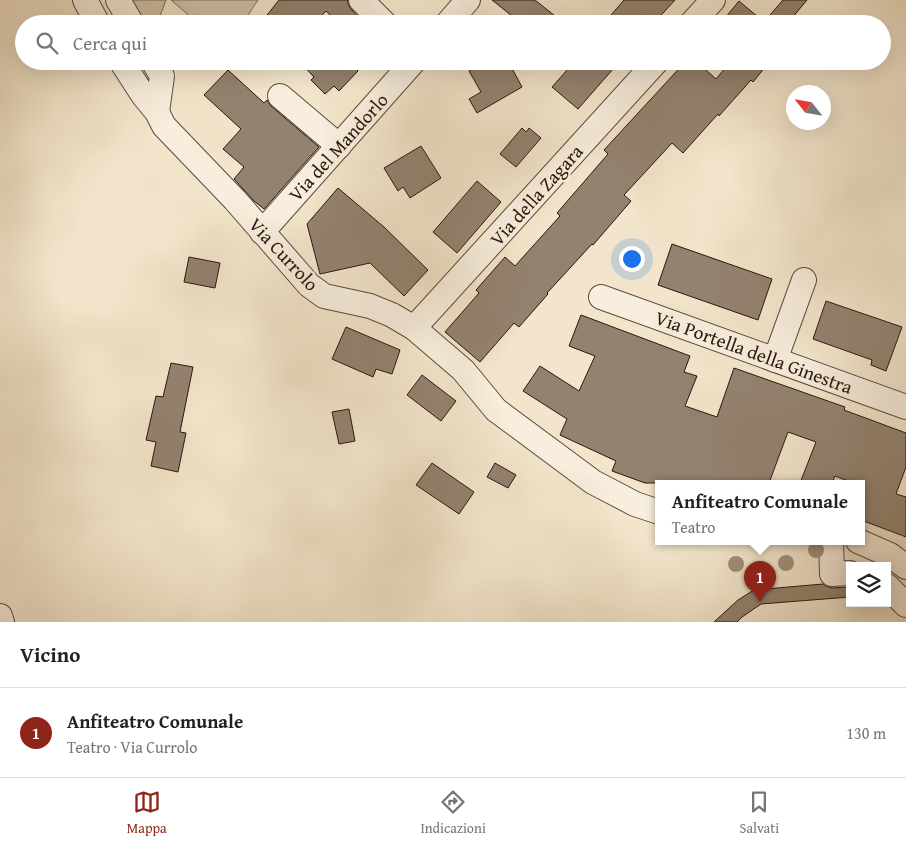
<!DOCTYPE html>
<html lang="it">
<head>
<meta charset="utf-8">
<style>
  :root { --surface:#fff; --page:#f6f6f6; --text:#222; --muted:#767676; --line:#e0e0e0; --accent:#8f2418 }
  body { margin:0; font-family:"Gentium Book Plus",serif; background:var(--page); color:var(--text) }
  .controls { position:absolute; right:15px; bottom:15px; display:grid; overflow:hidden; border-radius:0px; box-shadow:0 5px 20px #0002 }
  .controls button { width:45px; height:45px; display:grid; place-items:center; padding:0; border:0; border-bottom:1px solid var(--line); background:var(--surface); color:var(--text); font:25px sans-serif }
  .compass { position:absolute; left:786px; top:85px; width:45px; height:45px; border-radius:50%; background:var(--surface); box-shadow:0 5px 20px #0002; rotate:301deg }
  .you { position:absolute; left:631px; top:258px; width:18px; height:18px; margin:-12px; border:4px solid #fff; border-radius:50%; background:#1a73e8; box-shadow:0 0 0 8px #1a73e833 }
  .badge { display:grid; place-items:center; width:32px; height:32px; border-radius:50%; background:var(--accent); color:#fff; font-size:16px; font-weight:700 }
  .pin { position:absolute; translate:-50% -41px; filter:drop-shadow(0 1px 2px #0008) }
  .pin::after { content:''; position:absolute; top:26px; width:18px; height:15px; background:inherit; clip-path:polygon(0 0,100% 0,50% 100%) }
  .popup { position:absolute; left:655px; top:480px; width:210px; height:65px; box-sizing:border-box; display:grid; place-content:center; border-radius:0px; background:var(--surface); filter:drop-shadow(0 1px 4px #0005); font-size:16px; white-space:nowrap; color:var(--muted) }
  .popup b { font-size:19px; color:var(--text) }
  .popup::after { content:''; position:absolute; left:50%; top:100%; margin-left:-10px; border:10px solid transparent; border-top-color:var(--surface) }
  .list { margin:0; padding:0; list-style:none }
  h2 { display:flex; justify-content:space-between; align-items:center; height:65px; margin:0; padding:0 20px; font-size:21px }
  h2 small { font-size:16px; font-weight:400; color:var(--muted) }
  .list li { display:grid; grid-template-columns:32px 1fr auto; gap:15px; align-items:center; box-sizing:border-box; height:90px; padding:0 20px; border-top:1px solid var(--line) }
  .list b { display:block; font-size:19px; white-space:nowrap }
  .list p { margin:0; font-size:16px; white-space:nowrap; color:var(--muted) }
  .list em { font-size:16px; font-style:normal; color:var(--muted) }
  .icon { flex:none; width:28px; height:28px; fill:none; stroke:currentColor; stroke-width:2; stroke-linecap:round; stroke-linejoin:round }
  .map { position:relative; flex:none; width:906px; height:622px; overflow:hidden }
  .search { position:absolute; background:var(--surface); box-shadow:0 5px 20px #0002; left:15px; right:15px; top:15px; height:55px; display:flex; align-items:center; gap:12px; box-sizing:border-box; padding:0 18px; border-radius:28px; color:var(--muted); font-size:19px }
  .sheet { height:155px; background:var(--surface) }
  nav { display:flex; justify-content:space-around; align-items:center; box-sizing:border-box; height:70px; border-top:1px solid var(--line); background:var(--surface); font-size:14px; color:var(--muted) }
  nav a { display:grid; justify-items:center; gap:2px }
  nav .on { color:var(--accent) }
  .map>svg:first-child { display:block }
  .green { fill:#d0c2ab; stroke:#7e6c5c }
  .building { fill:#938270; stroke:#2c160d }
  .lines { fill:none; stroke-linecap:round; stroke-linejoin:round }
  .minor-casing { stroke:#5e4a3c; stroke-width:26 }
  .minor { stroke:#f7eedd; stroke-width:24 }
  .tree { fill:#a0907c }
  .labels { text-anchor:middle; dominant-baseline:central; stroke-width:4.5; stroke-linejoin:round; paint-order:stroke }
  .street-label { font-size:19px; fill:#2c160d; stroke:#f7eedd }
</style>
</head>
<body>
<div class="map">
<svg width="906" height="622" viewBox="0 0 906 622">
  <rect width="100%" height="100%" fill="#f2e5cb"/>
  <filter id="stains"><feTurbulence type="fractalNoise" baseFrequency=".004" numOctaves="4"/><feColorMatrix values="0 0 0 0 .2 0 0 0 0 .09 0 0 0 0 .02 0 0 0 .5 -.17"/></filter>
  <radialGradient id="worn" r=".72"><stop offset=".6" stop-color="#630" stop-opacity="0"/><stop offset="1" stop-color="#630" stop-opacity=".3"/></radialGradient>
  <!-- green -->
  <g class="green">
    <polygon points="131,0 166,0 157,24 147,24 139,13"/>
    <polygon points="171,0 258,0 242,24 199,24"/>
  </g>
  <!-- building -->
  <g class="building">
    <polygon points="279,0 348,0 348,4 351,9 360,19 355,24 340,24 326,11 314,24 260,24"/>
    <polygon points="492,0 535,0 565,24 522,24"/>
    <polygon points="624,0 675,0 653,24 620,24 611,15"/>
    <polygon points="783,0 807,0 787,24 720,24 739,1 764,22"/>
    <polygon points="299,61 348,61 358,71 339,91 334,86 325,94 311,80 314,77"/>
    <polygon points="486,61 508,61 522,87 477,113 469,99 481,92 469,71"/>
    <polygon points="575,61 620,61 578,109 552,87"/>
    <polygon points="686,61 696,61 716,79 731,61 770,61 753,82 751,80 719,116 718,114 683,153 672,143 624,195 631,201 593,245 592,244 547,293 548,294 519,327 514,323 480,362 445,332 479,293 476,290 505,257 515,266 560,216 557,213 608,154 604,150"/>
    <polygon points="228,70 264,103 267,100 271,106 319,147 264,209 254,201 234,179 244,167 223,149 241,129 204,95"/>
    <polygon points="522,128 526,132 529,128 541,138 516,167 500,154"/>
    <polygon points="421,146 441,178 410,198 403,187 398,191 384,168"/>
    <polygon points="477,181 501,202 457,253 433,232"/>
    <polygon points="338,188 384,227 428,270 404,296 370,263 320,274 307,224"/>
    <polygon points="672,244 772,279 758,320 658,285"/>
    <polygon points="189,257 220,263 215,288 184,282"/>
    <polygon points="826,301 902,327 886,371 871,365 872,360 813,339"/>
    <polygon points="581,315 690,356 684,372 697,376 685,406 717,417 734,368 845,407 844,410 906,433 906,467 896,494 906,497 906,537 861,520 861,483 853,483 835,476 832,483 800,483 816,442 788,432 769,483 645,483 612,471 616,461 560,435 567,419 523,391 540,366 579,391 595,356 569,346"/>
    <polygon points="346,327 400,350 392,374 376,369 373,377 332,359"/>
    <polygon points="171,363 193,367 180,432 186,433 178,472 151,466 156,442 146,440 156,396 163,397"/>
    <polygon points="422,375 456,401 441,421 407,395"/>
    <polygon points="349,409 355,441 339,444 332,412"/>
    <polygon points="432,463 474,492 459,514 416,485"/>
    <polygon points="495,463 516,475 508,488 487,477"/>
    <polygon points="823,584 826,586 832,588 850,587 850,597 761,604 742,617 737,622 714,622 738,600 754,590"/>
  </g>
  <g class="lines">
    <!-- minor casing -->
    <g class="minor-casing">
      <g id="minor">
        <polyline points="85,0 98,24"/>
        <polyline points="118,0 132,24"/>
        <polyline points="361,0 385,24"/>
        <polyline points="447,24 468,0"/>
        <polyline points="691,24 713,0"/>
        <polyline points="121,61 143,95 157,112 164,126 235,200 309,285 324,296 370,306 392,315 414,328 463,370 496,410 593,482 635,504 659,512"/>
        <polyline points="153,61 162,76 157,112"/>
        <polyline points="280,96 339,146"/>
        <polyline points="262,232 414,61"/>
        <polyline points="601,297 906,407"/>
        <polyline points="414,328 657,61"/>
        <polyline points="775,360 804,280"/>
        <polyline points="831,541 832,574 850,573"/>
        <polyline points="858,541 890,555 906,567"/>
        <polyline points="887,586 906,605"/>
        <polyline points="0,616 2,622"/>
      </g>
    </g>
    <!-- minor -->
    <use href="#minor" class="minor"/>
  </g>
  <!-- trees -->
  <g class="tree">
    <circle cx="816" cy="550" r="8"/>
    <circle cx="786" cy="563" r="8"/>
    <circle cx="736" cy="564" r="8"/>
  </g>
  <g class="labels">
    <!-- street labels -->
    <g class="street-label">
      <text transform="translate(338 147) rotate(-48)">Via del Mandorlo</text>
      <text transform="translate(536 195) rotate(-48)">Via della Zagara</text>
      <text transform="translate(284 254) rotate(47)">Via Currolo</text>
      <text transform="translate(754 352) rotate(20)">Via Portella della Ginestra</text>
    </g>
  </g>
  <rect width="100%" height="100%" filter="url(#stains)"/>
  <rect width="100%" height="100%" fill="url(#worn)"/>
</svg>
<div class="controls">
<button><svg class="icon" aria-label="layers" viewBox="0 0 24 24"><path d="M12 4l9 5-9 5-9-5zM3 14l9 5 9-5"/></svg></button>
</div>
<svg class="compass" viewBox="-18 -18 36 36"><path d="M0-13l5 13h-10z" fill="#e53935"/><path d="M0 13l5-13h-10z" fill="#767676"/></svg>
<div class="you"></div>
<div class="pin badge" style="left:760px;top:602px">1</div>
<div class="popup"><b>Anfiteatro Comunale</b>Teatro</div>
<div class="search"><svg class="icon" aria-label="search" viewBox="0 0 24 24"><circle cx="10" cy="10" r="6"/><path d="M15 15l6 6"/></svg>Cerca qui</div>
</div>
<section class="sheet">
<h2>Vicino<small></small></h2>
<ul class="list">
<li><span class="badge">1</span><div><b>Anfiteatro Comunale</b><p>Teatro · Via Currolo</p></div><em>130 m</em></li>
</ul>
</section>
<nav>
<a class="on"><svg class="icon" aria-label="map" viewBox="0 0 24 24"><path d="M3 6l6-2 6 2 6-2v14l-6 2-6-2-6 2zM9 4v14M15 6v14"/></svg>Mappa</a>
<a><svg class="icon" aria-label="directions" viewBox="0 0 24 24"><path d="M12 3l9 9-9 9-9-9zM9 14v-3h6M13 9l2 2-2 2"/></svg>Indicazioni</a>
<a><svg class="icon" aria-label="saved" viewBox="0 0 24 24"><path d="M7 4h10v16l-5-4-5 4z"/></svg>Salvati</a>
</nav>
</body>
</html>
